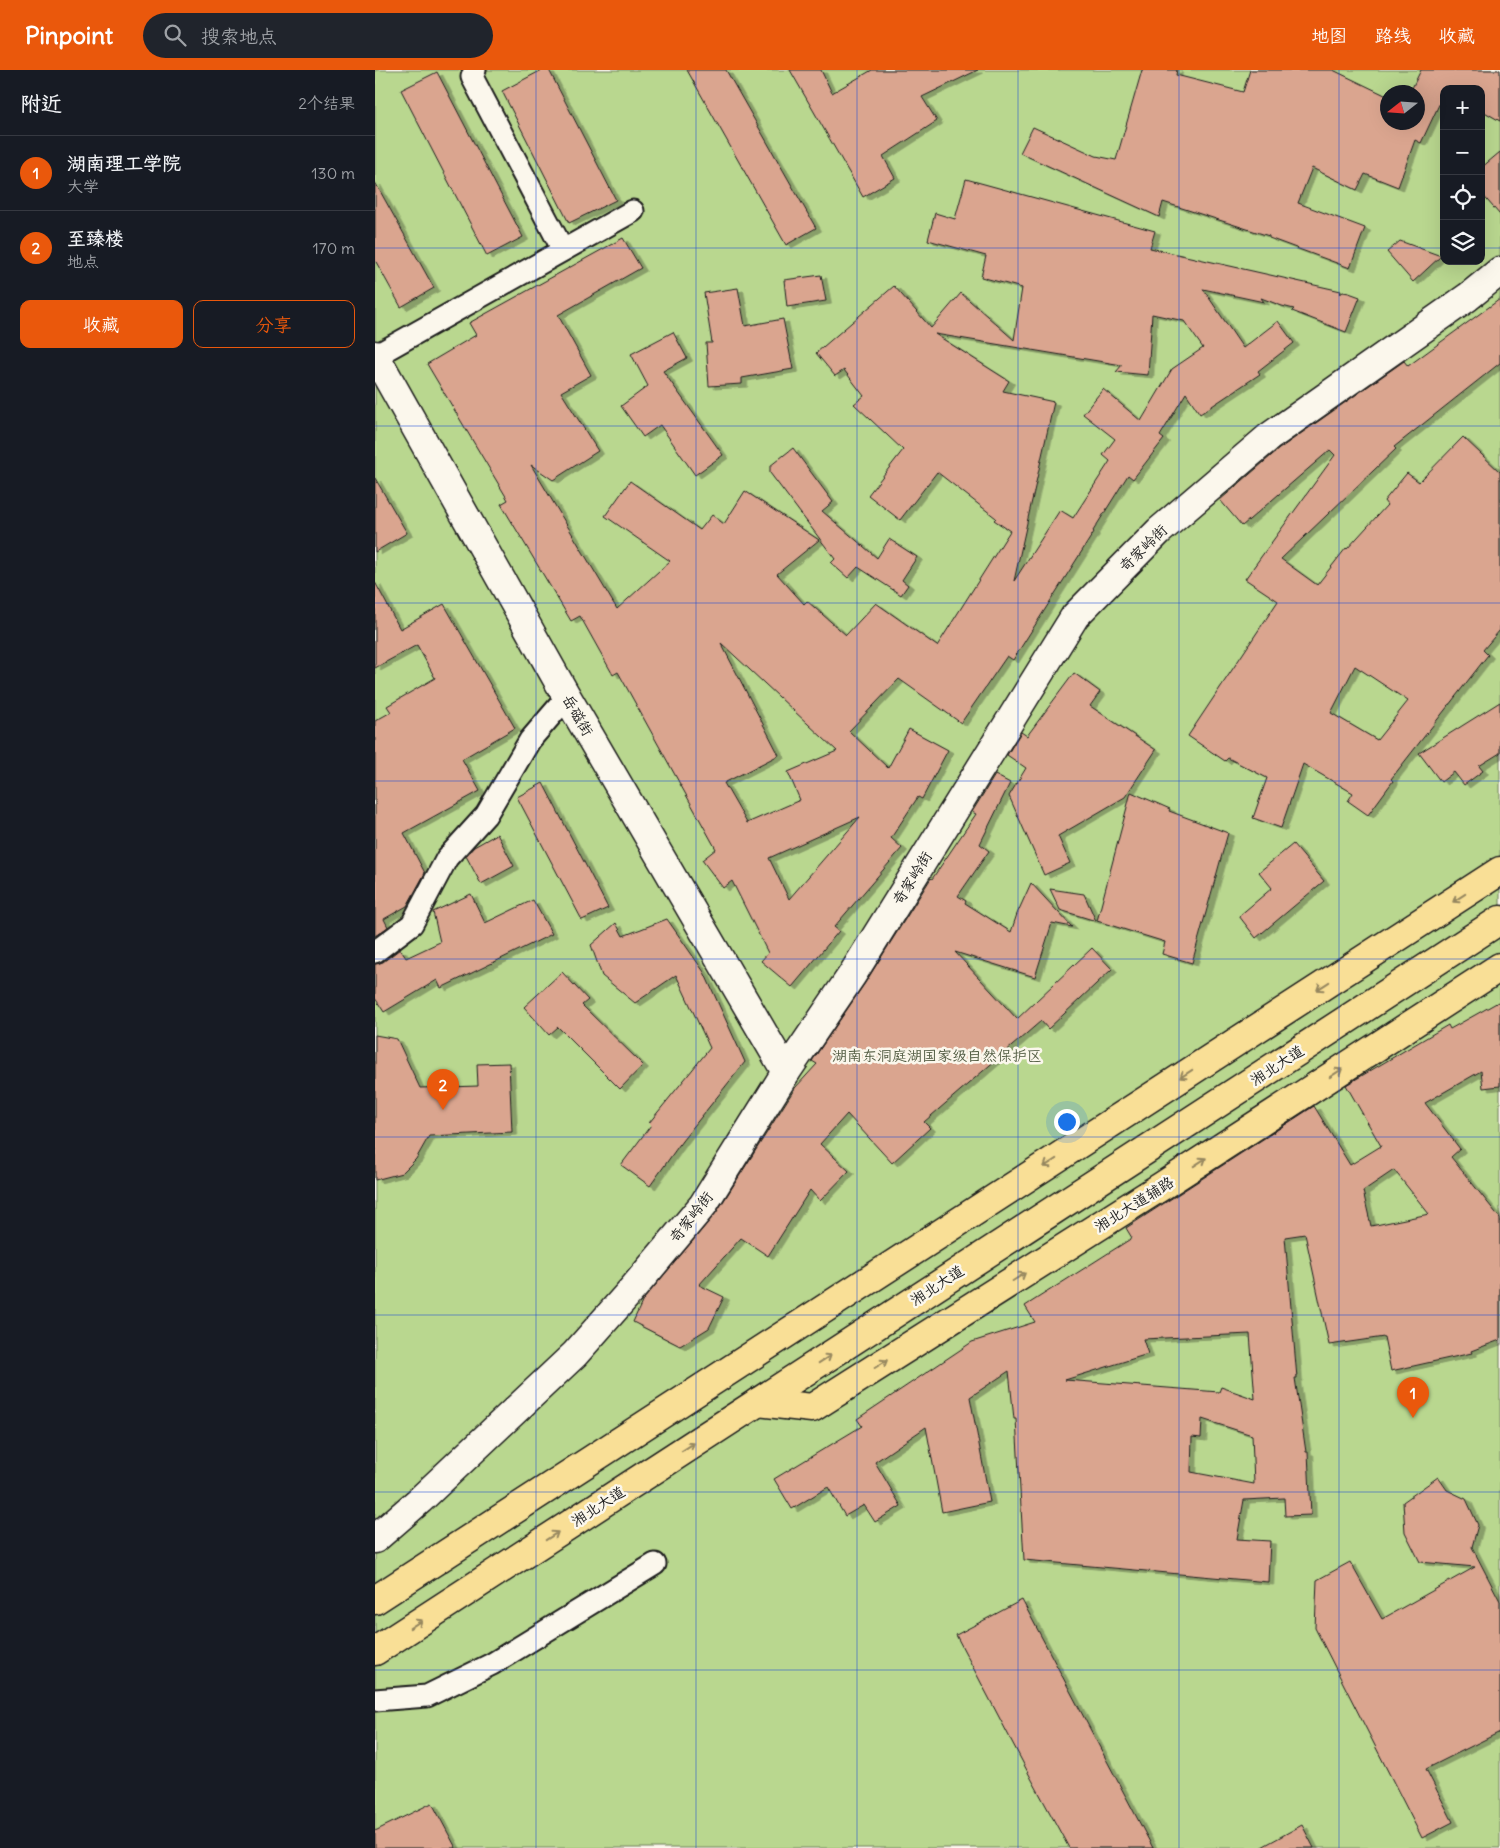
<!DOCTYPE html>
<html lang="zh">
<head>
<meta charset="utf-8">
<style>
  :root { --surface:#171b24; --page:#20242c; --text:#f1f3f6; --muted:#9ea1a6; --line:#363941; --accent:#ea580c }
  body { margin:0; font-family:Delius,"LXGW WenKai TC",sans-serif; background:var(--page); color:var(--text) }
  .controls { position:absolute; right:15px; top:15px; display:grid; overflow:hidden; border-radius:10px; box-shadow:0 5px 20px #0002 }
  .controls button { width:45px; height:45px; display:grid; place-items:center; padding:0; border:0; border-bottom:1px solid var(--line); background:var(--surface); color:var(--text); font:25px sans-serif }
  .compass { position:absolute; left:1005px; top:15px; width:45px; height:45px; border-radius:50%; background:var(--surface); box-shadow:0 5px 20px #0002; rotate:253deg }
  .you { position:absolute; left:691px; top:1051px; width:18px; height:18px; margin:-12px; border:4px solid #fff; border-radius:50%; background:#1a73e8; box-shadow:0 0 0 8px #1a73e833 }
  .badge { display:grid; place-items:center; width:32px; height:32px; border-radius:50%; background:var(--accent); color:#fff; font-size:16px; font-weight:700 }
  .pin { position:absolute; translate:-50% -41px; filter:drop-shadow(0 1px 2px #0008) }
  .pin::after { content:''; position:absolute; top:26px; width:18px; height:15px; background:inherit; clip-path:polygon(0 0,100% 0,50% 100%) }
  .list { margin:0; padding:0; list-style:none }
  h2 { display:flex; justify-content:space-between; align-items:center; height:65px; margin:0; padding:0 20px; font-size:21px }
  h2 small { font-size:16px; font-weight:400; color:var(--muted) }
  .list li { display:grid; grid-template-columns:32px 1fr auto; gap:15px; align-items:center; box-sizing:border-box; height:75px; padding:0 20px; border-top:1px solid var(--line) }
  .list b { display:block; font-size:19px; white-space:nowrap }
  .list p { margin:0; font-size:16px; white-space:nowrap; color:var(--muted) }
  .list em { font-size:16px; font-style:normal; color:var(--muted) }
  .actions { display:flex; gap:10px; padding:15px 20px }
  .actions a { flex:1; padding:11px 0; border:1px solid var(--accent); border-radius:10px; text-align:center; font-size:18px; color:var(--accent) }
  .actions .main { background:var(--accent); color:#fff }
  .icon { flex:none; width:28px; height:28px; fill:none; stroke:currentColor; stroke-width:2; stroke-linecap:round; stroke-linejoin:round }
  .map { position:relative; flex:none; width:1125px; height:1778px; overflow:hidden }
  header { display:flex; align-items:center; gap:30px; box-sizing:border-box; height:70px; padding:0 25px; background:var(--accent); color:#fff }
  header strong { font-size:24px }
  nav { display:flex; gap:28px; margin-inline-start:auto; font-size:18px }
  .search { width:350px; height:45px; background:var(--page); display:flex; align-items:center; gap:12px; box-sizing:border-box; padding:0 18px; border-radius:28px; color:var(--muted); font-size:19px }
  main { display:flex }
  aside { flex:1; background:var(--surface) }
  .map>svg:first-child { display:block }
  .green { fill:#b9d78f; stroke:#6a7a56; fill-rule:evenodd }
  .building { fill:#daa58f; stroke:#1c1c1c; fill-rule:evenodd; filter:url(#shadow) }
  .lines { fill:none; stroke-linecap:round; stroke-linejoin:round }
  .street-casing { stroke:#1c1c1c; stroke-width:25 }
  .secondary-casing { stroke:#1c1c1c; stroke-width:31 }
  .primary-casing { stroke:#1c1c1c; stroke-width:31 }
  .highway-casing { stroke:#1c1c1c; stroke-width:31 }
  .street { stroke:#fbf7ec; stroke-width:21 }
  .secondary { stroke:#fbf7ec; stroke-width:28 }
  .primary { stroke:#f9df96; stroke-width:28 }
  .highway { stroke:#f9df96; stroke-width:28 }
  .oneway { stroke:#96875f }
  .grid { fill:none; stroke:#1d4ed8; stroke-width:1; stroke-opacity:0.55 }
  .labels { text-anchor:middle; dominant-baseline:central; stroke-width:5; stroke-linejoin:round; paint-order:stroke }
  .street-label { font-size:15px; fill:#1c1c1c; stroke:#fbf7ec }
  .park-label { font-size:15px; fill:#535d44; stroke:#fbf7ec }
</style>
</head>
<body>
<header>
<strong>Pinpoint</strong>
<div class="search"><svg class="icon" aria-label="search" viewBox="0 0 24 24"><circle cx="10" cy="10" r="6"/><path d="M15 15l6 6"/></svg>搜索地点</div>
<nav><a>地图</a><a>路线</a><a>收藏</a></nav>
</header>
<main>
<aside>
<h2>附近<small>2个结果</small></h2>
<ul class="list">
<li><span class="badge">1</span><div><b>湖南理工学院</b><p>大学</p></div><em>130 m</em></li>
<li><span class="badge">2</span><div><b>至臻楼</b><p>地点</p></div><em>170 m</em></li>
</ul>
<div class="actions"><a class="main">收藏</a><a>分享</a></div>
</aside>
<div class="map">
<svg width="1125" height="1778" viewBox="0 0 1125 1778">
  <defs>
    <filter id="shadow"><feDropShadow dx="5.5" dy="3" stdDeviation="0" flood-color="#0004"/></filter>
  </defs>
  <rect width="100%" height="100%" fill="#fbf7ec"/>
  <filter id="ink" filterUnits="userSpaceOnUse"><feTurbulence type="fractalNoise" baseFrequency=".02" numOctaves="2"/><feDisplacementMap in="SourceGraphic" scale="10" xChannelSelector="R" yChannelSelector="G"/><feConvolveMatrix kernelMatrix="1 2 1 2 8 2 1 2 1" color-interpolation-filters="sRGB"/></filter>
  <g filter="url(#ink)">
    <!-- green -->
    <path class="green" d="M 0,0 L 1125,0 L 1125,1778 L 0,1778 ZM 1069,19 L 1106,19 L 1106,191 L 1069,191 ZM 1012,22 L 1042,22 L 1042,52 L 1012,52 Z"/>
    <!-- building -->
    <g class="building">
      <polygon points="167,0 174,0 241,130 194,153 127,21"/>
      <polygon points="312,0 351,0 441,158 411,175"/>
      <polygon points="415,0 446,0 457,23 497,0 603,0 547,27 562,51 508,86 520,108 488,127"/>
      <polygon points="767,0 802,0 801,5 868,22 875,0 958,0 1012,26 1012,52 1042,52 1042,22 1035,22 1046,0 1125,0 1125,51 1106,40 1106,19 1069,19 1069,24 1046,73 1040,70 1023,117 990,104 982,120 937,98 923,133 990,158 975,198 894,168 894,166 788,132 784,147 645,83 658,57 721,86 741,90"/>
      <polygon points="62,2 148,167 112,186 26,20"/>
      <polygon points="1125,82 1125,145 1106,123 1106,98"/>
      <path d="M 591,109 L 780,161 L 775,178 L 966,221 L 965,224 L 968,222 L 974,223 L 985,227 L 971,262 L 917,241 L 919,239 L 907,236 L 886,228 L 889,232 L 828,219 L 868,278 L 903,251 L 919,273 L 883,301 L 885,304 L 825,344 L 811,323 L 785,366 L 789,369 L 758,409 L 753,405 L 718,461 L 719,462 L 638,590 L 632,586 L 586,653 L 524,609 L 474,661 L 513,698 L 534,659 L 573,680 L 547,729 L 543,727 L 516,768 L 527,778 L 459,857 L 464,861 L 417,917 L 386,891 L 393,883 L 357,811 L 348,818 L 327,790 L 341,779 L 243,602 L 238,605 L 205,546 L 196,551 L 126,434 L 133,430 L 52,294 L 101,265 L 94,253 L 248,168 L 266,198 L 183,245 L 216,305 L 186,322 L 223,381 L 178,410 L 156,395 L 242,539 L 295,491 L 230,446 L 255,411 L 325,460 L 337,445 L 349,454 L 370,421 L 444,470 L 402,504 L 429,534 L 432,531 L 471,565 L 501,533 L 562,576 L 635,461 L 619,450 L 621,448 L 562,402 L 525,450 L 493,425 L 528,380 L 479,334 L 489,326 L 469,300 L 460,306 L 441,283 L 519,216 L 556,258 L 586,223 L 639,270 L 647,218 L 606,207 L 611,186 L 553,170 L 560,143 L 580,149 ZM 777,244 L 809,251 L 828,278 L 797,299 L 766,351 L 728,319 L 708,344 L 740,369 L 728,385 L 735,391 L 698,448 L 685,440 L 639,511 L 679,332 L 628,321 L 634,311 L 560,264 L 747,295 L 741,302 L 773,305 ZM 346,573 L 462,681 L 413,702 L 425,730 L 372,753 L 349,713 L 404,685 ZM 485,747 L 414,829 L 394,788 Z"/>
      <polygon points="0,112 59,218 26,237 0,190"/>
      <polygon points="1025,171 1066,186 1038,212 1012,182"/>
      <polygon points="446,205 451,231 412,237 409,210"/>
      <polygon points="363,218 370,256 408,249 418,299 367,308 367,314 334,316 331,273 337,273 329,223"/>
      <path d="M 1125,229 L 1125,293 L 1019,377 L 1021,379 L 906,489 L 942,515 L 971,478 L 972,479 L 1012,435 L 1009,431 L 1032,403 L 1044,412 L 1088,367 L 1125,402 L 1125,560 L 1108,580 L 1113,585 L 1016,709 L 1018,711 L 993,745 L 973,731 L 978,723 L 928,694 L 906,758 L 878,748 L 892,708 L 853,688 L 850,691 L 813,666 L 903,531 L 870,509 L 960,385 L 955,380 L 867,456 L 845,430 L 904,379 L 1029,291 L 1033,296 ZM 980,596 L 1033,631 L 1002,670 L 956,643 Z"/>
      <polygon points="298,262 312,288 288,301 348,385 320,405 285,355 268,367 246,336 273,316 256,284"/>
      <polygon points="418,378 458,432 447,441 502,488 514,469 542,487 527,510 533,515 526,525 483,497 473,508 456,493 460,489 395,403 395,396"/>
      <polygon points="0,408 32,463 0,482"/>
      <polygon points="0,512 25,559 69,534 140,658 87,689 105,721 29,763 50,803 32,836 9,849 13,857 0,866 0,651 16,642 12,636 60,608 42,575 0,598"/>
      <polygon points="699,603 725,622 715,636 781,680 750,727 683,766 695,793 669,805 634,726 651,698 632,685 646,662 652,666"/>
      <polygon points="1125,632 1125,683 1104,696 1108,701 1089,715 1079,702 1066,712 1044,683"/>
      <polygon points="620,705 635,713 605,774 614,781 583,826 591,831 590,833 636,862 642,844 656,813 697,857 677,853 660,907 580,882 642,949 717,878 737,899 673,959 666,951 549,1052 555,1058 517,1093 472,1044 445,1074 474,1101 445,1131 435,1120 393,1186 366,1168 324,1215 349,1227 334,1258 305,1276 258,1252 268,1230 341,1143 420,1018 442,994 437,991 490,913 556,808 557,809 601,744 597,742"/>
      <polygon points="168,713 233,838 207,850 142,727"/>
      <polygon points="756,722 795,739 794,741 853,763 817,893 787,884 790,872 722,851"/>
      <polygon points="122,764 139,796 106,814 91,786 99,777"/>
      <polygon points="918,774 949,811 881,868 864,846 897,818 884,802"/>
      <polygon points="675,819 709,824 721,851 685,840"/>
      <polygon points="96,824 110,853 158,830 177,864 66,918 62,910 9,942 0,928 0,894 8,892 25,879 31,888 65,872 58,842"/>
      <polygon points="292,849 329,902 370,992 307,1071 275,1116 246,1095 276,1055 274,1053 335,978 301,905 260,933 227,906 216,875 241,853 248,866"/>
      <polygon points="187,902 213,930 207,935 268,995 245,1019 183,957 174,965 149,937"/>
      <path d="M 1125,931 L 1125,1016 L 1108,1018 L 1106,1001 L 1050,1033 L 1085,1079 L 1076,1087 L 1125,1148 L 1125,1270 L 1096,1281 L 1097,1283 L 1016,1301 L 1009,1267 L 954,1275 L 930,1164 L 910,1167 L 922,1308 L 920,1308 L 931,1382 L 933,1382 L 936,1445 L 910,1446 L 909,1428 L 869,1430 L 862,1469 L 895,1471 L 893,1512 L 649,1490 L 641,1349 L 639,1349 L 634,1301 L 595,1327 L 615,1432 L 567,1442 L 551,1357 L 500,1392 L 526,1436 L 500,1452 L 489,1435 L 470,1446 L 453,1417 L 417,1439 L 399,1409 L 487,1356 L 482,1349 L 597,1272 L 660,1252 L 650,1236 L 757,1168 L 751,1158 L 939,1036 L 975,1095 L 1006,1076 L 971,1015 L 1073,955 L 1075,959 ZM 1019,1100 L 1054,1144 L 996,1156 L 988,1121 ZM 875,1264 L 880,1329 L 846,1317 L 844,1322 L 690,1310 L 773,1284 L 768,1269 ZM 827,1349 L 877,1365 L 879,1414 L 816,1402 L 817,1367 L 826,1368 Z"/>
      <polygon points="0,965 22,969 45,1018 103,1016 102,994 134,993 137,1062 54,1066 41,1089 27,1103 0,1110"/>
      <polygon points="1063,1407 1072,1420 1091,1429 1103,1455 1097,1477 1125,1531 1125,1662 1051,1699 1078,1752 1047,1768 940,1558 942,1510 975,1492 1007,1549 1100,1497 1045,1492 1030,1462 1028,1432"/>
      <polygon points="647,1530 778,1778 694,1778 657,1710 581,1565"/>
      <polygon points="57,1733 81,1778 0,1778 0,1761"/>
      <polygon points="927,1755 939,1778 885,1778"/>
    </g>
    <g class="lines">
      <!-- street casing -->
      <g class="street-casing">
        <g id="street">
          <polyline points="100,0 97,7 188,180"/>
          <polyline points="0,286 258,141"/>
          <polyline points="0,882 37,854 72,788 111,745 155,670 192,627"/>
          <polyline points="0,1630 52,1626 117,1594 280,1494"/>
        </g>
      </g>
      <!-- secondary casing -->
      <g class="secondary-casing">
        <g id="secondary">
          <polyline points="0,285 192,627 411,1002"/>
          <polyline points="0,1469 45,1430 200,1284 260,1216 328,1135 411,1002 477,905 700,546 784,461 894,367 1093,227 1125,201"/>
        </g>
      </g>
      <!-- primary casing -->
      <g class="primary-casing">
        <polyline id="primary" points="383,1332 437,1338 787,1116 1125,897"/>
      </g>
      <!-- highway casing -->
      <g class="highway-casing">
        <g id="highway">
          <polyline points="0,1530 1125,801"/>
          <polyline points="0,1581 1125,850"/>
        </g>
      </g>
      <!-- street -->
      <use href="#street" class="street"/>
      <!-- secondary -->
      <use href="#secondary" class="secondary"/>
      <!-- primary -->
      <use href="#primary" class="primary"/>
      <!-- highway -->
      <use href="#highway" class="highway"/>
    </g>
    <!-- one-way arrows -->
    <defs><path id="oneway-shaft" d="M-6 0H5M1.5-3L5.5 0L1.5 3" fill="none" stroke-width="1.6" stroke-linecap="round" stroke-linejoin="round" transform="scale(1.25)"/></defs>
    <g class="oneway">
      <use href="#oneway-shaft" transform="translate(1084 828) rotate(147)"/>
      <use href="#oneway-shaft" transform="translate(948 916) rotate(147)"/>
      <use href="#oneway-shaft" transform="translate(961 1003) rotate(-33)"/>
      <use href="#oneway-shaft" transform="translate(811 1004) rotate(147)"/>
      <use href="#oneway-shaft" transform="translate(825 1092) rotate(-33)"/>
      <use href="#oneway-shaft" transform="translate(675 1093) rotate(147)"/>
      <use href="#oneway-shaft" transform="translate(644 1207) rotate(-32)"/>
      <use href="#oneway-shaft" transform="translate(450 1289) rotate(-33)"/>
      <use href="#oneway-shaft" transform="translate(506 1294) rotate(-32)"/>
      <use href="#oneway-shaft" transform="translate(313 1377) rotate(-33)"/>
      <use href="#oneway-shaft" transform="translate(177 1466) rotate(-33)"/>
      <use href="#oneway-shaft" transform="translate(41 1554) rotate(-33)"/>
    </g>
  </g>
  <!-- grid -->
  <path class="grid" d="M 161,0 L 161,1778M 321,0 L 321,1778M 482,0 L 482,1778M 643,0 L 643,1778M 804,0 L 804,1778M 964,0 L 964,1778M 0,178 L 1069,178M 1106,178 L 1125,178M 0,356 L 1125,356M 0,533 L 1125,533M 0,711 L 1125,711M 0,889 L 1125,889M 0,1067 L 1125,1067M 0,1245 L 1125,1245M 0,1422 L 1125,1422M 0,1600 L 1125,1600"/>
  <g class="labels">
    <!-- street labels -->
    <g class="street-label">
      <text transform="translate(768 478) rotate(-44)">奇家岭街</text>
      <text transform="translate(203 645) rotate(60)">岳磁街</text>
      <text transform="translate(537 808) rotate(-58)">奇家岭街</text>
      <text transform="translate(902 995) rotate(-33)">湘北大道</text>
      <text transform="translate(759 1134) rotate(-32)">湘北大道辅路</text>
      <text transform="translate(316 1147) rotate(-52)">奇家岭街</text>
      <text transform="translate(562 1215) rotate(-33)">湘北大道</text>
      <text transform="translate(223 1436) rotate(-33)">湘北大道</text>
    </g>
    <!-- park labels -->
    <g class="park-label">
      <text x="562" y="985">湖南东洞庭湖国家级自然保护区</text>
    </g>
  </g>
</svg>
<div class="controls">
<button>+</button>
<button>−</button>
<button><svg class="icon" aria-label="locate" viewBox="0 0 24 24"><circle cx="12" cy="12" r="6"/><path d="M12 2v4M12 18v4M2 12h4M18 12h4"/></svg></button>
<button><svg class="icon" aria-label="layers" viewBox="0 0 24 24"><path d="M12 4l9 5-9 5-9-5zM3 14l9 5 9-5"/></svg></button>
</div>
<svg class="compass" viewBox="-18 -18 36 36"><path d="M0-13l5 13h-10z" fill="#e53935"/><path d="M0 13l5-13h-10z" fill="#9ea1a6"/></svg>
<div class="you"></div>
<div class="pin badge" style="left:1038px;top:1348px">1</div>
<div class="pin badge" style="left:68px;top:1040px">2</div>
</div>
</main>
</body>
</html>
